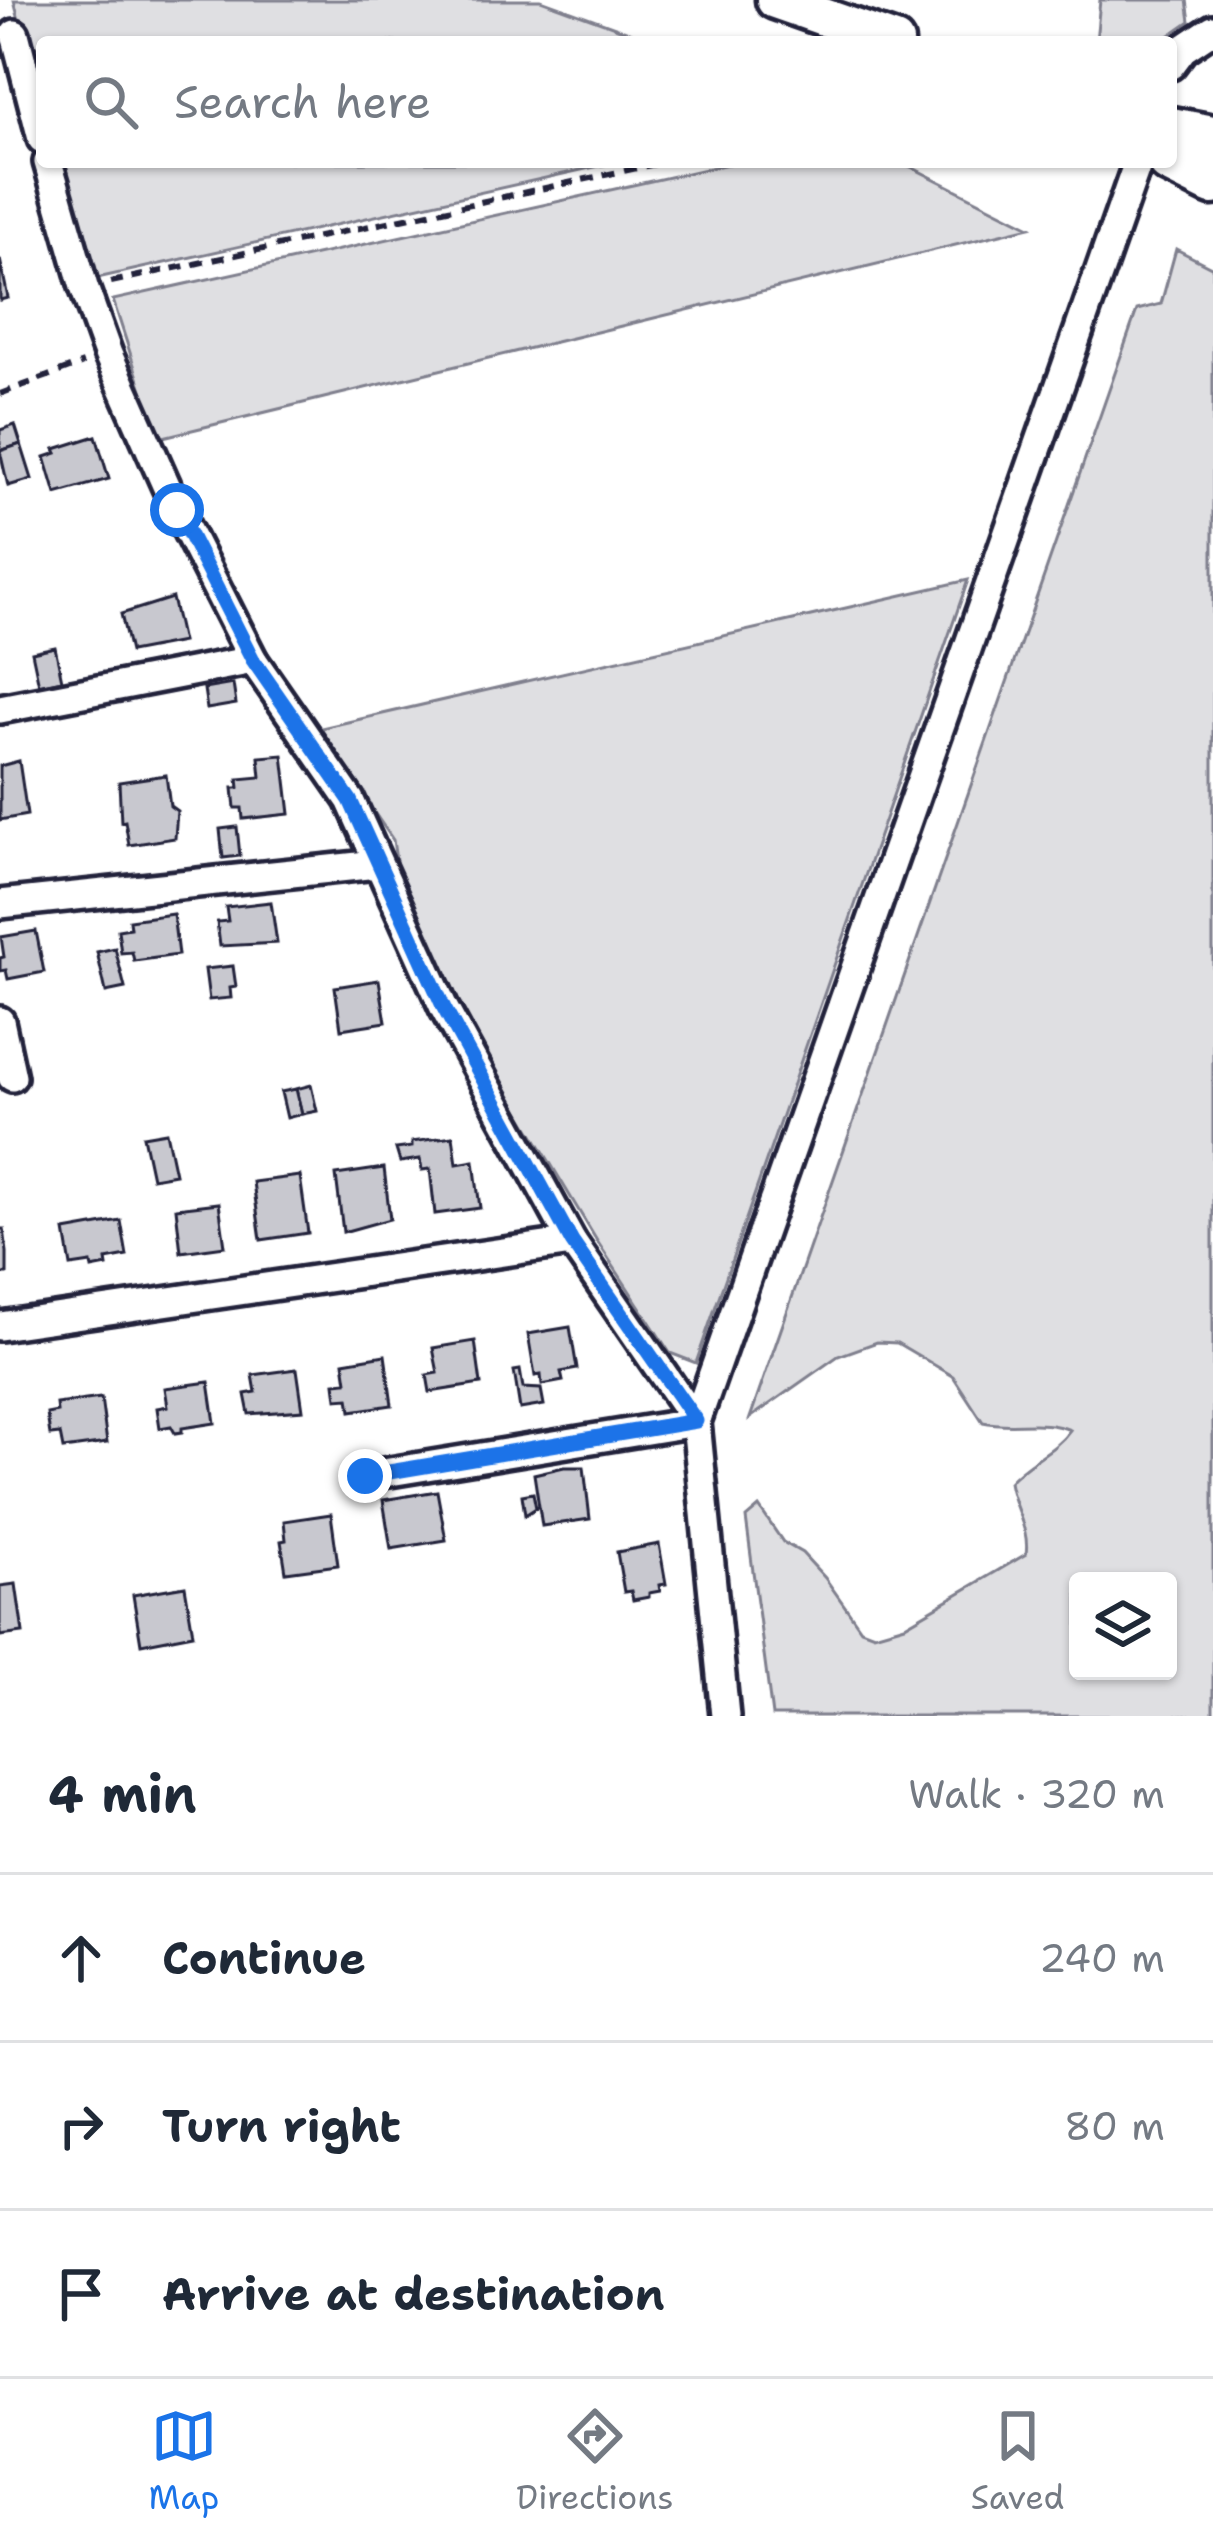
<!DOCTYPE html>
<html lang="en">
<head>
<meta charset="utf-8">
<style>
  :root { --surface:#fff; --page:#f2f2f3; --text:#1f2937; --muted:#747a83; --line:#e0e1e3; --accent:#1a73e8 }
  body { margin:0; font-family:"Shantell Sans",sans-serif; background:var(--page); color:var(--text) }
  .controls { position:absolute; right:36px; bottom:36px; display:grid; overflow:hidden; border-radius:12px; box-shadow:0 3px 9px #0004 }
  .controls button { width:108px; height:108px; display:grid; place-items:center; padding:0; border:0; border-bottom:3px solid var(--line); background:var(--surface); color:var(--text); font:60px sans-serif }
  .stop { position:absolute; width:36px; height:36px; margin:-27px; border:9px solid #1a73e8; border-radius:50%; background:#fff }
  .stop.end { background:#1a73e8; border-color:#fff; box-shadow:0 3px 12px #0008 }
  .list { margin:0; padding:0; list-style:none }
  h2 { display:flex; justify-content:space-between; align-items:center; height:156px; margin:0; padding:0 48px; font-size:51px }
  h2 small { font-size:39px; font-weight:400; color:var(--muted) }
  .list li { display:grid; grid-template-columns:78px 1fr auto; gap:36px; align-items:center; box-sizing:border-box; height:168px; padding:0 48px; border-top:3px solid var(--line) }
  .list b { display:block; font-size:45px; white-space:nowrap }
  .list em { font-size:39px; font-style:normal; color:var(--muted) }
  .icon { flex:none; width:66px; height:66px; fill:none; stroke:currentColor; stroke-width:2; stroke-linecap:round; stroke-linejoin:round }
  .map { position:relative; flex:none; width:1213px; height:1716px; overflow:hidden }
  .search { position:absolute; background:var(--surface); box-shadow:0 3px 9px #0004; left:36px; right:36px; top:36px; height:132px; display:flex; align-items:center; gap:30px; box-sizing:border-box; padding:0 42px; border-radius:12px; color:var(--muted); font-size:45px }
  .sheet { height:660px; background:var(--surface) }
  nav { display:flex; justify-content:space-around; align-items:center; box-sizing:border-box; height:168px; border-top:3px solid var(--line); background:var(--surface); font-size:33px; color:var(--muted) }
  nav a { display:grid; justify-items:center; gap:6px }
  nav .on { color:var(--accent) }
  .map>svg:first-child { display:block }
  .green { fill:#dfdfe2; stroke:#80808e; stroke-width:3; fill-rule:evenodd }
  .building { fill:#c8c8cf; stroke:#22223b; stroke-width:3 }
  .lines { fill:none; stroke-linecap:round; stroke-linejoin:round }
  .street-casing { stroke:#22223b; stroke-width:36 }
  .secondary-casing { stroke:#22223b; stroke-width:45 }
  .highway-casing { stroke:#22223b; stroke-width:57 }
  .path { stroke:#22223b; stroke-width:6; stroke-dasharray:12 9; stroke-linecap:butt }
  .street { stroke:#fff; stroke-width:27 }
  .secondary { stroke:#fff; stroke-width:36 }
  .highway { stroke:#fff; stroke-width:48 }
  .route { stroke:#1a73e8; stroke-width:15 }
</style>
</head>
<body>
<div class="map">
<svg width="1213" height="1716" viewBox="0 0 1213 1716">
  <rect width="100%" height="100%" fill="#fff"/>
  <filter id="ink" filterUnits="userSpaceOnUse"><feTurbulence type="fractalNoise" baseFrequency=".00833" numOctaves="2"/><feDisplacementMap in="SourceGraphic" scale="24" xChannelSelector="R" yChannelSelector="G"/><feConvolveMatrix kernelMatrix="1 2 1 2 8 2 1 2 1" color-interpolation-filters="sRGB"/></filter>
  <g filter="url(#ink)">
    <!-- green -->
    <g class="green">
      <polygon points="14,0 541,0 656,42 42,42 42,108"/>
      <polygon points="1100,0 1187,0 1190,21 1160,42 1096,42"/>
      <polygon points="58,162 617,162 93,279"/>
      <polygon points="737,162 901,162 1030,227 159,438 154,427 113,300"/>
      <path d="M 1176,249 L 1213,268 L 1213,1716 L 772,1716 L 746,1518 L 759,1507 L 783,1542 L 802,1553 L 825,1578 L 861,1629 L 874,1634 L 905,1625 L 1026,1554 C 1030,1528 1013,1508 1009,1482 C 1028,1460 1054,1453 1070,1430 C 1042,1418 1012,1429 983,1422 L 953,1376 L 897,1343 L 877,1342 L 838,1356 L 750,1418 L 1137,310 L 1161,304 ZM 1078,1581 L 1168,1581 L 1168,1671 L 1078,1671 Z"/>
      <polygon points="968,580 696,1363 670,1353 597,1241 458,1009 398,874 393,840 317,729"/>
    </g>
    <!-- building -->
    <g class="building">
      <polygon points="0,259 8,298 0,300"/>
      <polygon points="15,425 21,444 0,451 0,430"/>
      <polygon points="96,436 109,479 56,494 45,457 57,453 55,449"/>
      <polygon points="21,444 32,479 8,486 0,451"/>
      <polygon points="172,598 182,642 130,652 121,614"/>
      <polygon points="55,647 62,680 39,685 32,652"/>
      <polygon points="233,684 236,704 207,709 204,689"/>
      <polygon points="283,755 290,814 243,819 242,808 235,808 233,788 239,788 238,779 261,777 259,757"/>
      <polygon points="19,761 27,815 0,820 0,766"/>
      <polygon points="166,775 170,806 177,811 175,838 129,845 125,821 121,822 119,782"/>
      <polygon points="237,827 240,856 223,858 220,829"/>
      <polygon points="271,902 277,943 220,946 217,922 228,921 226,907"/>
      <polygon points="173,914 178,955 134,961 132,952 121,953 118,930 130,928 129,920"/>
      <polygon points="36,931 44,972 8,979 6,970 0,971 0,958 4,957 1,937"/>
      <polygon points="115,948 125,988 106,992 97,952"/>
      <polygon points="233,966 236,987 230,988 231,998 209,1000 205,969"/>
      <polygon points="379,980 386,1022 341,1029 335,987"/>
      <polygon points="311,1085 317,1111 302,1114 296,1089"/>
      <polygon points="296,1089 302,1114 287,1118 281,1092"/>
      <polygon points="166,1132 175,1174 152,1178 143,1136"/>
      <polygon points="453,1136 457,1164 474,1161 480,1208 435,1214 430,1169 422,1170 420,1159 400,1162 396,1149 412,1147 412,1142"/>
      <polygon points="384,1168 390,1219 343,1232 336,1175"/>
      <polygon points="300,1176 308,1233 261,1240 253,1182"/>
      <polygon points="219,1203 225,1246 181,1252 176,1208"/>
      <polygon points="121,1221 127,1256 106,1260 107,1266 92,1269 91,1263 71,1266 65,1231"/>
      <polygon points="0,1229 4,1229 7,1252 7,1274 0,1274"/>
      <polygon points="570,1327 577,1369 561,1372 563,1381 542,1385 541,1375 535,1376 528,1334"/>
      <polygon points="475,1341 481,1384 430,1392 427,1375 438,1373 433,1348"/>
      <polygon points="385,1355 392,1405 351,1411 349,1398 337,1399 335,1383 347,1382 344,1362"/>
      <polygon points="297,1369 303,1410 249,1414 245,1394 256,1392 253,1375"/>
      <polygon points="520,1370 523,1388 541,1389 544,1405 520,1409 514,1371"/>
      <polygon points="209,1382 215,1423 182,1428 182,1432 175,1433 171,1426 160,1428 157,1408 168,1406 165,1388"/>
      <polygon points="101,1398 107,1443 63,1449 60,1434 50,1435 47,1414 57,1412 56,1404"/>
      <polygon points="564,1467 584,1467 590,1519 542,1526 534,1474"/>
      <polygon points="437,1491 446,1540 391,1549 383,1500"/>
      <polygon points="533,1493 536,1508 525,1515 522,1495"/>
      <polygon points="331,1514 338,1565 286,1572 281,1541 286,1540 284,1521"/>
      <polygon points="659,1544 666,1584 659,1585 660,1591 649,1593 649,1597 633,1600 631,1591 624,1592 617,1552"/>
      <polygon points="16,1584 23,1633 0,1636 0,1586"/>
      <polygon points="185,1586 193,1634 141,1644 133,1595"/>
    </g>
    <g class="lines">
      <!-- street casing -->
      <g class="street-casing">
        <g id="street">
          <polyline points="15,34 42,139"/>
          <polyline points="1171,65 1183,49 1213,29"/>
          <polyline points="48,162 84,287 108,354 177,510 253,660 350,800 444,1008 572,1242 696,1422"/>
          <polyline points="0,709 253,660"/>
          <polyline points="0,904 377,864"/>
          <polyline points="0,1021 12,1077"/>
          <polyline points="0,1326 572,1242"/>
          <polyline points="365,1476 696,1422"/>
          <polyline points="725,1716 696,1422 1138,162"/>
        </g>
      </g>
      <!-- secondary casing -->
      <g class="secondary-casing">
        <polyline id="secondary" points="775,0 895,42"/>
      </g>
      <!-- highway casing -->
      <g class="highway-casing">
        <g id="highway">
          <polyline points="1171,132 1213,140"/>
          <polyline points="1171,159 1213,180"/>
        </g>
      </g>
      <!-- path -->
      <g class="path">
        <polyline points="111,282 665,162"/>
        <polyline points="0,394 83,363"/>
      </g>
      <!-- street -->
      <use href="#street" class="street"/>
      <!-- secondary -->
      <use href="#secondary" class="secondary"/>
      <!-- highway -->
      <use href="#highway" class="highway"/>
    </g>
  </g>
  <g class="lines" filter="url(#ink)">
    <!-- route -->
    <polyline class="route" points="177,510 253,660 350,800 444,1008 572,1242 696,1421 365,1476"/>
  </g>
</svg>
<div class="controls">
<button><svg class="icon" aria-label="layers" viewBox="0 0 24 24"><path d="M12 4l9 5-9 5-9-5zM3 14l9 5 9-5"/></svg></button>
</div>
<div class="stop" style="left:177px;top:510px"></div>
<div class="stop end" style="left:365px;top:1476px"></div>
<div class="search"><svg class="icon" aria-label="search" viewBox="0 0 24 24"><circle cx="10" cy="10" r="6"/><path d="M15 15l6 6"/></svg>Search here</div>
</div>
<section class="sheet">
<h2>4 min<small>Walk · 320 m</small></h2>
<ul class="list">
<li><svg class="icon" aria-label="ahead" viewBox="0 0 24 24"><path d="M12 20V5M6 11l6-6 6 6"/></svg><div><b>Continue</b></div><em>240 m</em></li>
<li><svg class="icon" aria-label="right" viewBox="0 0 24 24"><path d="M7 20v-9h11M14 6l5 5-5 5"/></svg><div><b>Turn right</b></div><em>80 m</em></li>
<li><svg class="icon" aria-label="arrive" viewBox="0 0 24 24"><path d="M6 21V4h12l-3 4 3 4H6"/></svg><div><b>Arrive at destination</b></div></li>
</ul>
</section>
<nav>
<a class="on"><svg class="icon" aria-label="map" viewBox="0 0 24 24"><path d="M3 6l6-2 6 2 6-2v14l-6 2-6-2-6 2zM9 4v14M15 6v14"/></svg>Map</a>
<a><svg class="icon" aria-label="directions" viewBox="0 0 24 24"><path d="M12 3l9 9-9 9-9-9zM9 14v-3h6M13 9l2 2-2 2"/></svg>Directions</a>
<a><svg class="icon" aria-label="saved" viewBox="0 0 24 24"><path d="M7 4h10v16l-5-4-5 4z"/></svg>Saved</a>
</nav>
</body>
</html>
